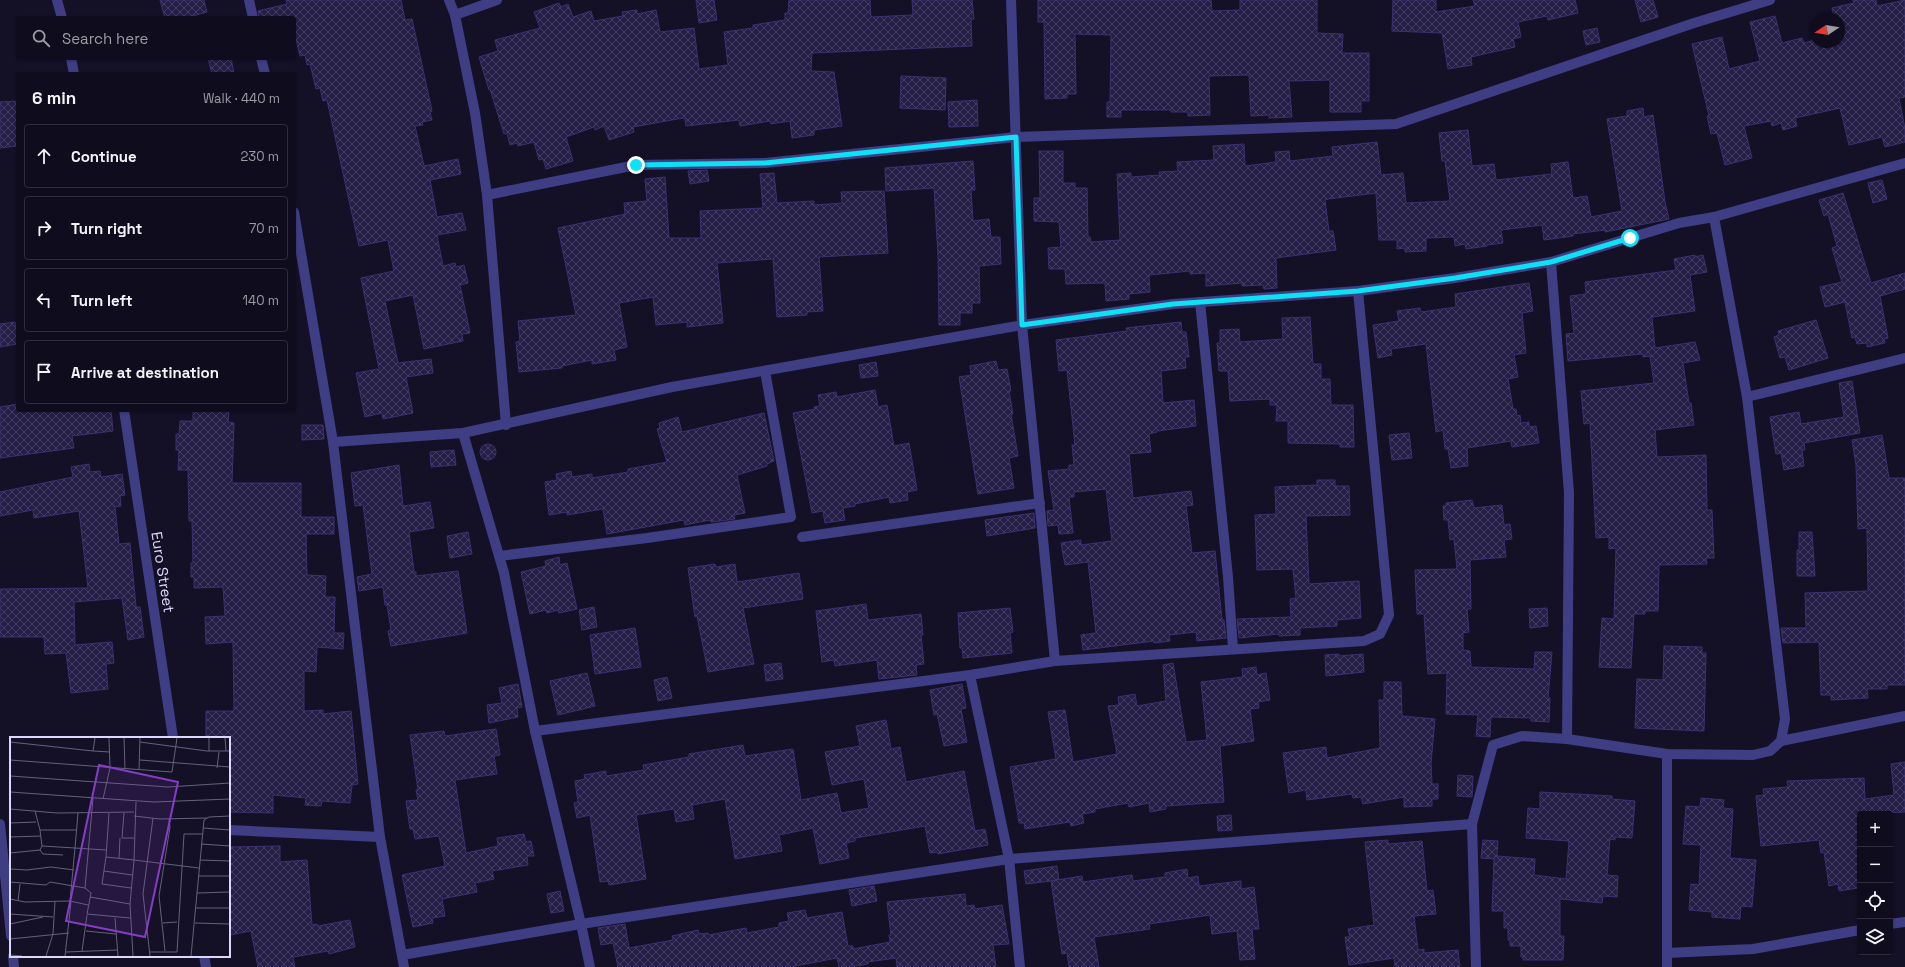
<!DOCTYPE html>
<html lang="en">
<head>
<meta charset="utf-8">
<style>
  :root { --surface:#0f0d1d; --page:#181626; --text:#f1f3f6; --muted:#9b9ca4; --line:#2f2d3b }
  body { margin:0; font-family:"Space Grotesk",sans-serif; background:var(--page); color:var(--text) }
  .controls { position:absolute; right:12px; bottom:12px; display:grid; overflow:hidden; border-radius:4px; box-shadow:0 1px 3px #0004 }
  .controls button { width:36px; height:36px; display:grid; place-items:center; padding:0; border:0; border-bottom:1px solid var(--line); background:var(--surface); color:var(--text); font:20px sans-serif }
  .compass { position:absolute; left:1809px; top:12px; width:36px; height:36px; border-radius:50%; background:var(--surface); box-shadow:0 1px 3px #0004; rotate:258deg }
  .stop { position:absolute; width:12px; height:12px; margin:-9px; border:3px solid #0de2f5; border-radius:50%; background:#fff }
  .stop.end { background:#0de2f5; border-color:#fff; box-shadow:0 1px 4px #0008 }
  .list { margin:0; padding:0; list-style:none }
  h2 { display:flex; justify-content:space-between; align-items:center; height:52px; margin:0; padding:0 16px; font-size:17px }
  h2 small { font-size:13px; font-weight:400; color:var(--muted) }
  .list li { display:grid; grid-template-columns:26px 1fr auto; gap:12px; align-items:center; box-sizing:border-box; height:64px; margin:0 8px 8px; padding:0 8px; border:1px solid var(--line); border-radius:4px }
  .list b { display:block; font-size:15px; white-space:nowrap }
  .list em { font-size:13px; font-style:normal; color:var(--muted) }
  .icon { flex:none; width:22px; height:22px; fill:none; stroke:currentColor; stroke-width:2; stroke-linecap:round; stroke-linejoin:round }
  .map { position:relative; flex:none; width:1905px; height:967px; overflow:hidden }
  .search { position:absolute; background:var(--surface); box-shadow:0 1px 3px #0004; left:16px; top:16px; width:280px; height:44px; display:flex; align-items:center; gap:10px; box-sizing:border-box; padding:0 14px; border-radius:4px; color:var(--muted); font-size:15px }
  .panel { position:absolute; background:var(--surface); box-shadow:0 1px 3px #0004; left:16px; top:72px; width:280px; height:340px; border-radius:4px }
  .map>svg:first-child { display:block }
  .building { fill:url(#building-cross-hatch); stroke:#3c3172 }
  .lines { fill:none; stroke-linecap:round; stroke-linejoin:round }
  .minor { stroke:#3f3e84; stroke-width:10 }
  .route { stroke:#0de2f5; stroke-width:5 }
  .labels { text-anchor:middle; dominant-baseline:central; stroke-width:3; stroke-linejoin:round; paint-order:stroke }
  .street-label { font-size:15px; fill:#dcd8fd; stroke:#141127 }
  .inset-road { fill:none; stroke:#64617d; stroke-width:1 }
  .view { fill:#853dc5; fill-opacity:0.15; stroke:#853dc5; stroke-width:2 }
  .inset-edge { fill:none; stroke:#dcd8fd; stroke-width:2 }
</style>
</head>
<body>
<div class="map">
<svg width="1905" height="967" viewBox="0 0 1905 967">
  <defs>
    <pattern id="building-cross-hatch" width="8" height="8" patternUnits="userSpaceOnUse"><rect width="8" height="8" fill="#251e47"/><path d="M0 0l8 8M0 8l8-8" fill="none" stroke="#443e62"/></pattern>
  </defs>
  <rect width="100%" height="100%" fill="#141127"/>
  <!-- building -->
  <g class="building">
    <polygon points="160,0 204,0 207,12 185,18 165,18"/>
    <polygon points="286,0 401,0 405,20 412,19 432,111 430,112 432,120 422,122 423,125 415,126 424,166 458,159 461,174 430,180 437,217 462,213 466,230 437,235 443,266 455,263 456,267 464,265 468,283 460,285 470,333 462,334 463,341 424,349 413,295 385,301 398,363 431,359 433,373 406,377 413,413 383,419 382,413 365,417 356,373 379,369 361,278 394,271 388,240 359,246 327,100 323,101 320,88 316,89 310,64 307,65 305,55 300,56 294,31 294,18 259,18 258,11 287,4"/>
    <polygon points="696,0 714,0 717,20 699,23"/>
    <polygon points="789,0 870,0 871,17 913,15 912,0 972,0 974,19 971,19 972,46 812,53 811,71 834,72 842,126 814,130 814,135 792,138 790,121 771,124 770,121 740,126 739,120 686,126 685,119 683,118 633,127 634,132 609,140 604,126 595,130 594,127 566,137 573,161 546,169 543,159 539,160 534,142 518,146 517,143 510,145 507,133 504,134 490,89 489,90 479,57 498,51 495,40 540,28 534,12 559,3 561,7 568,4 573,17 591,11 594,21 623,16 622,12 637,10 637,14 656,10 660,32 694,28 699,69 728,65 724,32 753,28 753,25 785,20 785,13 788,13"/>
    <polygon points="1038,0 1211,0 1212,11 1240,10 1240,0 1317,0 1317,33 1343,34 1342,53 1369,53 1369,101 1361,101 1361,112 1330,112 1330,80 1289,81 1292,117 1269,118 1269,115 1251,116 1249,75 1209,76 1210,115 1188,116 1188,112 1171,112 1171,110 1121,110 1121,117 1107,117 1107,102 1110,102 1111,35 1075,34 1076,94 1067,94 1067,98 1045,99 1044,22 1038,22"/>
    <polygon points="1393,0 1436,0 1436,12 1475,6 1473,0 1575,0 1578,13 1548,20 1547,16 1518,22 1521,37 1513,39 1515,47 1471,57 1472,65 1448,69 1442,33 1392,31"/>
    <polygon points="1635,0 1653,0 1658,17 1641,22"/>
    <polygon points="1853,0 1876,0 1877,6 1905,0 1905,97 1899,98 1905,129 1905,142 1885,147 1882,137 1849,145 1840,108 1795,118 1797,126 1783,130 1781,123 1772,126 1771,121 1744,126 1752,158 1725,165 1717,133 1711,134 1707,116 1709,116 1692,44 1722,37 1729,69 1760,61 1750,22 1775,16 1782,43 1802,38 1804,43 1815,40 1815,42 1839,42 1839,18 1834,18 1832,8 1854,3"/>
    <polygon points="1597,28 1600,42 1586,45 1583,31"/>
    <polygon points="208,58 231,58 234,74 212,74"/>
    <polygon points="901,76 946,78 945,110 900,108"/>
    <polygon points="977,100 978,126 949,127 948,102"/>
    <polygon points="18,101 18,146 0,148 0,102"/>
    <polygon points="1643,108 1644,117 1653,115 1665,202 1669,219 1605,232 1605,230 1573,234 1573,236 1544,240 1542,225 1501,230 1503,243 1487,245 1487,246 1466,249 1465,244 1455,246 1454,237 1426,238 1426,251 1405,252 1405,248 1397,249 1397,240 1379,240 1376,193 1328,199 1325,200 1329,231 1333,231 1336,250 1276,258 1277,288 1264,289 1263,285 1242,286 1242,283 1206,286 1206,273 1190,274 1190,271 1149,275 1150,292 1129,294 1129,299 1106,301 1105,283 1066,284 1065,269 1049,269 1048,248 1061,247 1059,222 1034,221 1034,198 1040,198 1039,151 1063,151 1063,183 1075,183 1075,188 1087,188 1088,237 1090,237 1091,242 1120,240 1117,174 1131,173 1131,177 1160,175 1159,172 1178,171 1177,162 1214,160 1213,146 1244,144 1245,166 1276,162 1275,152 1289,151 1290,161 1333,156 1332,147 1377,142 1381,175 1403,173 1406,203 1450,201 1445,161 1442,161 1439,133 1468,130 1472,166 1494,164 1496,180 1552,174 1551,164 1568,162 1573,198 1587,196 1591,217 1622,211 1607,119 1627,116 1627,111"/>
    <polygon points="973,161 975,190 971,190 973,221 989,219 991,237 1000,237 1001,264 979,266 980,303 972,303 972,313 960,313 960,325 939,325 938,256 934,188 886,191 885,168"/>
    <polygon points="707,170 709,181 690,184 688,171"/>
    <polygon points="774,173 777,203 814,201 814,205 842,203 841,192 884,191 888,253 819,257 823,311 807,312 807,315 777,317 773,259 717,263 723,323 687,327 687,322 656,325 653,297 619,303 627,347 614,350 616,360 592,364 592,360 562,366 562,368 519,372 516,342 520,341 518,321 576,315 558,228 625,214 624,203 647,201 645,179 665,177 669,238 701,238 700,211 763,208 760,174"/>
    <polygon points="1882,180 1887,199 1873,203 1868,183"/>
    <polygon points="1843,193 1871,283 1905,273 1905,289 1880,296 1888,338 1884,339 1885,343 1867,347 1867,343 1857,344 1855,337 1852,338 1845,302 1825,307 1820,287 1842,282 1832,248 1837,246 1828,214 1824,216 1819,200"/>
    <polygon points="1695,255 1695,257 1703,255 1707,272 1690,275 1695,311 1652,317 1655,348 1695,342 1700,360 1683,363 1689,403 1691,403 1694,425 1655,430 1657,457 1706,455 1707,510 1712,510 1714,558 1706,558 1707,564 1659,565 1658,611 1645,611 1645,614 1634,614 1631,668 1599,667 1602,618 1614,619 1616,548 1609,549 1609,537 1596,538 1590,423 1584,424 1581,391 1654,383 1650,356 1643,357 1643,354 1568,361 1566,334 1574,333 1570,296 1586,294 1585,282 1676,270 1674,259"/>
    <polygon points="1529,283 1533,311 1522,313 1526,353 1514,355 1518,377 1508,379 1513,409 1516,409 1517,416 1520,415 1521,423 1529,422 1529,427 1536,426 1539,443 1512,447 1511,441 1467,448 1468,466 1451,468 1448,449 1445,449 1443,430 1436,432 1426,344 1391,349 1392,355 1378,358 1373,325 1399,321 1397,311 1420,308 1421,312 1456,307 1455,294"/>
    <polygon points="1310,317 1313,364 1321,364 1321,379 1330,379 1331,405 1353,405 1354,447 1340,447 1340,444 1288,443 1288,421 1276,421 1277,405 1270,405 1270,399 1230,401 1228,371 1219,371 1217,343 1220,343 1220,330 1239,329 1240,342 1283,339 1282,318"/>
    <polygon points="1816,320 1828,358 1789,370 1785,357 1780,358 1774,337 1779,335 1778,331"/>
    <polygon points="15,322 18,344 0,347 0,324"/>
    <polygon points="1181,322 1182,332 1186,332 1189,357 1185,357 1186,368 1161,371 1163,403 1194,400 1196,426 1157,431 1157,432 1149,434 1151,452 1129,454 1133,498 1191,491 1193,505 1186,506 1192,553 1215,551 1222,620 1224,620 1226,638 1197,641 1196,632 1169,635 1170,641 1154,643 1154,641 1083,650 1081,635 1096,633 1088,562 1065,565 1061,543 1081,540 1081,545 1112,541 1106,489 1074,492 1074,497 1069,497 1073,533 1059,534 1058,525 1048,526 1047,511 1054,510 1048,471 1069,469 1069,465 1074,465 1072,445 1075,445 1067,370 1059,371 1056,340 1127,331 1126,328"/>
    <polygon points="996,361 998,370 1007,369 1011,391 1009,391 1013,414 1011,414 1018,456 1009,458 1014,488 978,494 959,377 971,375 970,366"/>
    <polygon points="876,362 878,376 861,378 859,365"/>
    <polygon points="1852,381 1860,433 1804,443 1805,450 1802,450 1804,466 1784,470 1781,453 1776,454 1770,417 1799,412 1801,424 1844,417 1839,383"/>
    <polygon points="875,390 878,407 887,405 894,446 909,443 917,490 907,492 908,500 890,503 889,497 855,504 855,506 843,508 845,520 825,523 823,511 812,513 793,413 815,409 814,407 820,406 818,395 836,392 837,397"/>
    <polygon points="18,404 18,410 111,410 113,431 72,436 74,448 0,458 0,407"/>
    <polygon points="193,410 229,410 228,422 234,423 232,483 301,483 301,517 334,517 334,534 306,534 307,575 326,576 325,597 335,597 334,633 344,633 343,649 317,647 316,672 304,671 304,711 323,710 323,714 351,711 358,784 352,785 350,803 322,801 321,806 305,805 306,798 273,795 273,813 229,812 229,738 206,738 206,711 234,711 233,642 206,644 205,617 225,616 223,587 194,588 194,577 191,577 191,563 193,563 192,521 189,521 188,470 178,470 179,450 176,450 176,434 179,434 180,421 193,421"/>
    <polygon points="764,413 774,461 767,464 767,466 737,475 745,513 734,515 735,519 711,522 710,520 685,525 684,520 607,534 603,509 567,515 567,512 549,515 545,482 557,480 556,474 571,471 572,477 592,474 592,478 628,472 628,469 667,462 657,429 660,428 659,423 678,417 682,432"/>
    <polygon points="302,425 323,425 324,439 302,440"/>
    <polygon points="1409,433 1412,458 1392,460 1389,435"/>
    <polygon points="1882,435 1889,478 1905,478 1905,685 1887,685 1887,689 1867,689 1868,698 1831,700 1831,695 1821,695 1819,642 1783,643 1781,628 1806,628 1805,593 1868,591 1867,528 1858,529 1856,465 1852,440"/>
    <circle cx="488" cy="452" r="8"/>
    <polygon points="454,450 456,465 431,467 430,452"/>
    <polygon points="89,464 90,472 100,471 101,477 122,474 125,495 120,496 121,506 115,507 119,544 130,543 136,607 140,607 144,637 128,640 122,598 74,602 75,645 112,642 114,663 106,664 108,689 71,693 66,653 45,654 44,637 0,637 0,589 88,588 79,511 34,518 33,510 0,516 0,492 73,477 71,467"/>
    <polygon points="399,465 403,506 430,502 434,528 409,532 414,572 416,572 416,576 458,571 467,633 391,646 388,631 391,630 387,605 385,605 383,587 359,591 357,577 372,574 363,505 355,506 351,473"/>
    <polygon points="1317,480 1335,480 1335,486 1349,486 1350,515 1306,516 1309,584 1359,581 1361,618 1337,620 1337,626 1300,628 1300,635 1279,636 1279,634 1239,638 1237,619 1291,617 1290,599 1296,598 1293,569 1257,570 1255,515 1276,514 1275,487 1317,485"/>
    <polygon points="1472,500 1474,508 1502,505 1504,525 1510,524 1512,539 1504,540 1506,557 1470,560 1471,609 1467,609 1469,632 1463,633 1463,650 1470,651 1471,667 1534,669 1535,652 1552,652 1548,698 1550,698 1549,722 1531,721 1531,718 1491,717 1490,737 1476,736 1478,715 1446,714 1447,673 1428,674 1424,614 1417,614 1415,570 1457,569 1454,539 1450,540 1448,520 1444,520 1443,506 1446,506 1446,503"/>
    <polygon points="1034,513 1035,528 987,536 985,520"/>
    <polygon points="468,532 472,554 450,558 447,536"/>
    <polygon points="1799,532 1812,532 1815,576 1797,576 1797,550 1799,550"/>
    <polygon points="559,557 560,565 567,563 577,609 559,613 558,610 547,613 546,610 530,614 521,572 546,566 545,561"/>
    <polygon points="715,564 716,567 735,564 737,582 799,573 803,599 743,608 754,664 708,672 697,616 695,617 688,568"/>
    <polygon points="866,604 868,620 921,614 923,635 921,635 924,664 916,665 917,675 879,679 877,660 835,666 834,660 822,662 816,611"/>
    <polygon points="594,607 597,627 582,630 579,610"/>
    <polygon points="1010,608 1013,632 1010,633 1012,653 963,658 962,648 960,648 958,613"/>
    <polygon points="1547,608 1548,626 1530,628 1529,609"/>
    <polygon points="635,628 641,667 595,674 590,635"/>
    <polygon points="1664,646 1702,647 1702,653 1706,653 1704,731 1635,728 1637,679 1663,680"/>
    <polygon points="1339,654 1339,656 1363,654 1364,672 1326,676 1325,655"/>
    <polygon points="781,663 783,679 766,681 764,665"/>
    <polygon points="1173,663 1186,742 1207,740 1201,682 1243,677 1242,669 1256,667 1257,675 1266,673 1270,700 1258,702 1259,708 1250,709 1254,741 1220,746 1224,802 1166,806 1166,809 1150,812 1149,803 1129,807 1128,803 1095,809 1095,812 1082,814 1084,823 1071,826 1070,822 1025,829 1024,823 1019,823 1010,767 1056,759 1048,712 1065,710 1073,762 1117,754 1108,706 1119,705 1118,697 1135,694 1137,706 1166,701 1163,665"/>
    <polygon points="587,673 595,706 558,715 550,681"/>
    <polygon points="667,677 672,698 658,701 654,680"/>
    <polygon points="1384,682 1401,682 1402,716 1435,719 1431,763 1432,784 1438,784 1438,799 1432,799 1432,806 1404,807 1404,797 1363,804 1361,797 1353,798 1352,794 1307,800 1306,790 1289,793 1283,753 1326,747 1327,758 1380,748 1379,700 1384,700"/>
    <polygon points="518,684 522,707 517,708 518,717 489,723 487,705 502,703 499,688"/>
    <polygon points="962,684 966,708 961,709 967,742 944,746 937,714 934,715 930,690"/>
    <polygon points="886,720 891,749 900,747 906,782 964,771 975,831 985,829 988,845 938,854 937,852 930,853 925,826 855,838 855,841 846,843 849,858 820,864 813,828 779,835 782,851 735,859 725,799 692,805 694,819 676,822 674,809 636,815 646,879 609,885 608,881 600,882 590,815 577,818 574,803 578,802 575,781 585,779 584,775 606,771 606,776 644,770 643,765 689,757 689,754 743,745 745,756 793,749 801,800 837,793 841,813 869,808 864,779 832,785 825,752 860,746 856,726"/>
    <polygon points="496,729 500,755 494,756 497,774 455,780 466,853 498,846 497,838 524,834 526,842 531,841 534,856 527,856 528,865 492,871 494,879 475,883 477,892 442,899 445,916 432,918 433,923 413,927 402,875 445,866 439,836 415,839 413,829 410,829 406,801 418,800 416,790 418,790 410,735 444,731 445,736"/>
    <polygon points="1905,762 1905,812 1860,814 1860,882 1857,882 1858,888 1839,891 1838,884 1829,886 1824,852 1821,853 1819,840 1761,846 1756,796 1764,795 1763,789 1788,787 1787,781 1864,778 1865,799 1894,795 1891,764"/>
    <polygon points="1458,775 1473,776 1472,797 1457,796"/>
    <polygon points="1540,792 1612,796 1612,799 1635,801 1632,838 1615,837 1615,840 1610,839 1607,875 1618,876 1617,897 1603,896 1602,903 1560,899 1560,936 1564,936 1563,960 1523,960 1523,957 1521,957 1521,946 1510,946 1510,940 1508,940 1508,928 1504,928 1504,911 1492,911 1494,859 1481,858 1483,840 1498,841 1497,856 1535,859 1534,875 1566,879 1569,841 1526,838 1528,808 1540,809"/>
    <polygon points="1701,798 1724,800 1723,808 1733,809 1730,858 1756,860 1752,907 1741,906 1740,919 1712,917 1712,912 1689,910 1691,884 1699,885 1701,845 1683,844 1686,806 1700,807"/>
    <polygon points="1231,815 1232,830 1218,831 1217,816"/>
    <polygon points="1388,840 1388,844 1422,841 1427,891 1433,890 1436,914 1414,916 1418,950 1424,949 1424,953 1458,950 1460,967 1395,967 1394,958 1349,965 1345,937 1350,937 1348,929 1374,925 1365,842"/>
    <polygon points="280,846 280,862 307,860 312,925 317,924 318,926 350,920 355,947 329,954 328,951 293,957 295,967 258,967 251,931 229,935 229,847"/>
    <polygon points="1057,866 1059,880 1026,884 1024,871"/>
    <polygon points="1187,869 1188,878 1198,876 1199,886 1241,881 1241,889 1254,887 1259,929 1252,929 1255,959 1240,960 1237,931 1212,934 1210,915 1149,924 1150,929 1094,937 1099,967 1069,967 1067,953 1062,954 1051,881 1082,876 1083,882 1132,875 1133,881 1165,877 1165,873"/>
    <polygon points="874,886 877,901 852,906 849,890"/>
    <polygon points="560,891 564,911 551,913 547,894"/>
    <polygon points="965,894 966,906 974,905 975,909 1002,905 1009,944 993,945 996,967 897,967 896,958 868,962 868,964 850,967 839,967 837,958 790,967 618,967 613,943 601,945 598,928 625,924 629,948 673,940 672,936 698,930 699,934 708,933 709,935 746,928 747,933 779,927 779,923 789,921 787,913 805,910 807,918 842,912 848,946 853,946 853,949 890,942 889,935 891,935 887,902"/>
  </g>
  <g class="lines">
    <!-- minor -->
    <g class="minor">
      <polyline points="57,0 62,18"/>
      <polyline points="249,0 253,18"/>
      <polyline points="449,0 455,15 475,113 487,195 506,425"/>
      <polyline points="1011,0 1022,325 1173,304 1358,291 1455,278 1551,262 1679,223 1714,217 1905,163"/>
      <polyline points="455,15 497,0"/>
      <polyline points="71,58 74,74"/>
      <polyline points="261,58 265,74"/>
      <polyline points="487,195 636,165 765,163 1016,137 1396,124 1694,23 1770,0"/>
      <polyline points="294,212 333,442 380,837 404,967"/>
      <polyline points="1551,262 1569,493 1567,739"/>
      <polyline points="1200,302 1228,577 1233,649"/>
      <polyline points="1747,397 1905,358"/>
      <polyline points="124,410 173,738"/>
      <polyline points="463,433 504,573 535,731 581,924 590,967"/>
      <polyline points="333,442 463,433 672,387 1022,325 1055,661 970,675 535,731"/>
      <polyline points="802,537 1040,503"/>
      <polyline points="499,556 647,538 791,517 765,371"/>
      <polyline points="1055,661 1364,641 1380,634 1389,615 1358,291"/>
      <polyline points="970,675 1009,859 1020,967"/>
      <polyline points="1781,741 1905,716"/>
      <polyline points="0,824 11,936"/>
      <polyline points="229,830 380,837"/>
      <polyline points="1890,924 1905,922"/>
      <polyline points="1667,953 1753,949 1860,930"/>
      <polyline points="402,955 581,924 1009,859 1472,824"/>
      <polyline points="13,956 14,967"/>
      <polyline points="204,956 206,967"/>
      <polyline points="1476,967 1472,824 1493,745 1522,736 1567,739 1667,754 1753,755 1770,751 1781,741 1785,719 1747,397 1714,217"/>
      <polyline points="1667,967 1667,754"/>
    </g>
  </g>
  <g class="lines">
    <!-- route -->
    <polyline class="route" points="636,165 765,163 1016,137 1022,325 1173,304 1358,291 1455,278 1551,262 1630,238"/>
  </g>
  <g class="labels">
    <!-- street labels -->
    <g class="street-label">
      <text transform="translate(163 572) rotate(81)">Euro Street</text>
    </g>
  </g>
  <!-- overview -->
  <g transform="translate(10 737)">
    <rect width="220" height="220" fill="#141127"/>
    <path class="inset-road" d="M 85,1 L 83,14 L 100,15M 114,1 L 115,32M 199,1 L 199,14M 215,1 L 216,14M 0,5 L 83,14M 130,5 L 197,14 L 220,14M 0,23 L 162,35 L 167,1M 130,23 L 220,30M 207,31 L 209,15M 129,32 L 130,1M 0,39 L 158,50 L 220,46M 0,55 L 144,65 L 220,62M 93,62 L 100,31 L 99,1M 0,72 L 47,76 L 124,75M 25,74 L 30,93 L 67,93M 68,76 L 65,111 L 96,113M 99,76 L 96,120 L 124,123 L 126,65M 114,76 L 112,101 L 124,101M 124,79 L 150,82 L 197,81M 0,86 L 26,85M 193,91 L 220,93M 0,100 L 31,99M 191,107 L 220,109M 32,109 L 65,111 L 60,164M 30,113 L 33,117 L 53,118M 0,116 L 30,113 L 32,109 L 30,93M 96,120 L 92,147 L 121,151M 109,121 L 110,101M 190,123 L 220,124M 0,132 L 17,133 L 41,130 L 64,133M 94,134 L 122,138M 188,139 L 220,139M 0,145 L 36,148 L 40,145 L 75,151 L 81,156 L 77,177 L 120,181M 75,151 L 83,61M 187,156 L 220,155M 80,160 L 120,167M 0,162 L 15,165 L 60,164 L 78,168M 8,164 L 10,147M 186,171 L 220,171M 0,177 L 43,180M 105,181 L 108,219M 153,186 L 167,185M 185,186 L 220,187M 0,187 L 33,180M 76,194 L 106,197M 0,202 L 59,196M 72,214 L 77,178M 155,214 L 149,159 L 160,90 L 159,82M 56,215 L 107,213M 139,215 L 167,215 L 174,97 L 192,97M 0,218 L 12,219M 36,219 L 43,197 L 45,164M 55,219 L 61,165M 123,219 L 120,167 L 124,123 L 189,131M 140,219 L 133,157 L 143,81M 181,219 L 194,83 L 199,80 L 220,79"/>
    <path class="view" d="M 89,28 L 168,45 L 135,200 L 56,184 Z"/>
    <rect width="220" height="220" class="inset-edge"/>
  </g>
</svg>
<div class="controls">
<button>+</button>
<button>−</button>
<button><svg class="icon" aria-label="locate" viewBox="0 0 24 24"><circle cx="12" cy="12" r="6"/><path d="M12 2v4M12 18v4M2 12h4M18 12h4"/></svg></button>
<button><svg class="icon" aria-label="layers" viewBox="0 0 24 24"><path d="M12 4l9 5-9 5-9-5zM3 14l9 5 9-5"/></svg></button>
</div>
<svg class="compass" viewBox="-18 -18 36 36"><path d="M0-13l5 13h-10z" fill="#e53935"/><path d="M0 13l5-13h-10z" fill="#9b9ca4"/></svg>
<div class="stop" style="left:1630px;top:238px"></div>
<div class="stop end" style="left:636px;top:165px"></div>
<div class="search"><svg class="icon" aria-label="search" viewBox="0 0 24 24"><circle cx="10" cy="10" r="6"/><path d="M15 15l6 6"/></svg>Search here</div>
<section class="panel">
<h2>6 min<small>Walk · 440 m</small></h2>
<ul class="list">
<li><svg class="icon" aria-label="ahead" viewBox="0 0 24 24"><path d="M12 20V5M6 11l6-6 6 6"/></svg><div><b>Continue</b></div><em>230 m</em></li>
<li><svg class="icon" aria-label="right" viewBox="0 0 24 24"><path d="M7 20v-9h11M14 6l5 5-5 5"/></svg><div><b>Turn right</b></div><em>70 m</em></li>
<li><svg class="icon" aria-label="left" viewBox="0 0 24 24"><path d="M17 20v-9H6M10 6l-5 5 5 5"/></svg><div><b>Turn left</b></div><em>140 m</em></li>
<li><svg class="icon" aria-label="arrive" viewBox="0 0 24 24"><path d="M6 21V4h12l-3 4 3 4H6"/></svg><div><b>Arrive at destination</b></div></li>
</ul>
</section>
</div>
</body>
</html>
